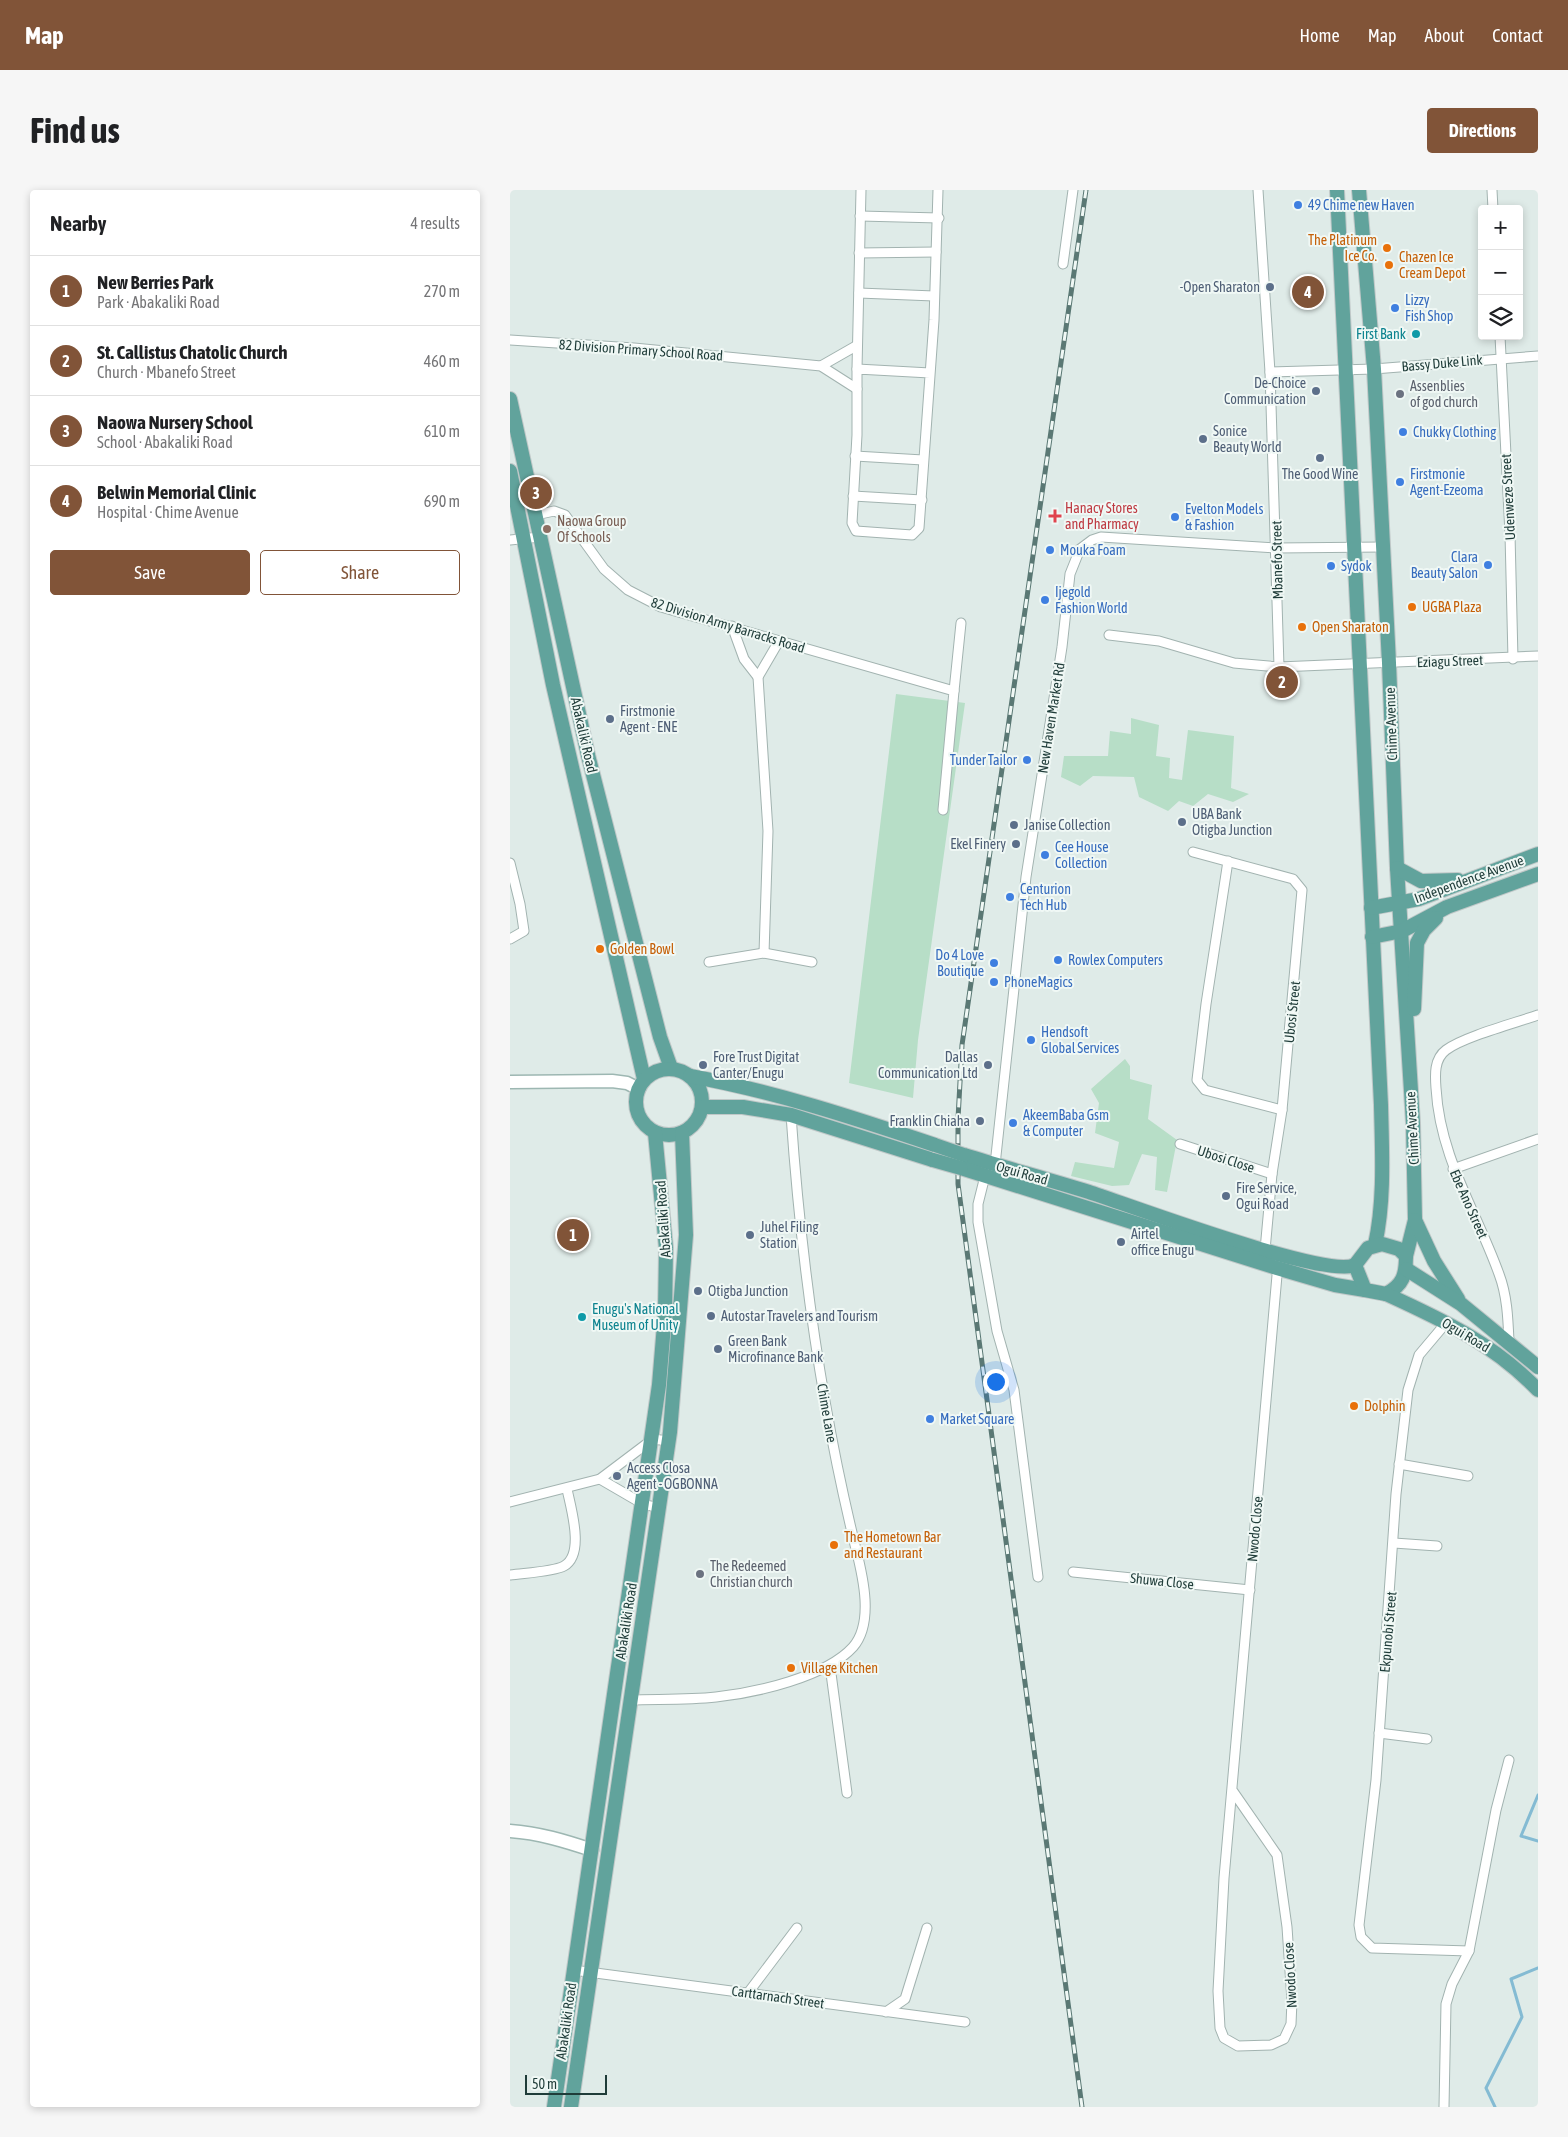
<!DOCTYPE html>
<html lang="en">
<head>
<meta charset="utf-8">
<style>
  :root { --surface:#fff; --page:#f6f6f6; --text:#202124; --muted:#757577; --line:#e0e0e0; --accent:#815438 }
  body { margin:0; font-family:"Asap Condensed",sans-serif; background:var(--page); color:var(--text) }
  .controls { position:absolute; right:15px; top:15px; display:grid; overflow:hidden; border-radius:5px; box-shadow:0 2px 8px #0003 }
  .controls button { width:45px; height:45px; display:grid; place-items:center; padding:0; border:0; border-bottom:1px solid var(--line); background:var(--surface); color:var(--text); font:25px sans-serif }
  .scale { position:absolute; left:15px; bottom:12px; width:82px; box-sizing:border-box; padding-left:5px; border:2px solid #1f3c39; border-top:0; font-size:14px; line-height:18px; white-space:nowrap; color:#1f3c39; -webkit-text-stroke:4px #f0f8f5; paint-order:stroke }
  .you { position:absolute; left:485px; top:1191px; width:18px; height:18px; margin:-12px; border:4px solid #fff; border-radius:50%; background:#1a73e8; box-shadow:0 0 0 8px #1a73e833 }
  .badge { display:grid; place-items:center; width:32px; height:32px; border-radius:50%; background:var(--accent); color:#fff; font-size:16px; font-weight:700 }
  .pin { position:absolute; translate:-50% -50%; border:2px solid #fff; box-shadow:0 1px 5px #0006 }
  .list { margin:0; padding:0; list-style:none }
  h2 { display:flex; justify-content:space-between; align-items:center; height:65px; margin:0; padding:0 20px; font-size:21px }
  h2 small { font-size:16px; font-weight:400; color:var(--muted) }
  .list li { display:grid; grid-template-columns:32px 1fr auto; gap:15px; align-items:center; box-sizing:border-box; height:70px; padding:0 20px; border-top:1px solid var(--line) }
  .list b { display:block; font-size:19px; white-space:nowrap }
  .list p { margin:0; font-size:16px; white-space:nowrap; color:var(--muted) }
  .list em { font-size:16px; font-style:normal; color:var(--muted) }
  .actions { display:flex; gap:10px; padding:15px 20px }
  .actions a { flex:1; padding:11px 0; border:1px solid var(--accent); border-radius:5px; text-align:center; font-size:18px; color:var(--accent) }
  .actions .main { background:var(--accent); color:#fff }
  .icon { flex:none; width:28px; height:28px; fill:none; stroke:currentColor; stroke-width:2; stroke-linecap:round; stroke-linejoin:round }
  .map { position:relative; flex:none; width:1028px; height:1917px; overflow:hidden; border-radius:5px }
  header { display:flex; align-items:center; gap:30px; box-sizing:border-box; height:70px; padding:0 25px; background:var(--accent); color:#fff }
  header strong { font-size:24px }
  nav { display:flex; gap:28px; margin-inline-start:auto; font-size:18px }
  .intro { display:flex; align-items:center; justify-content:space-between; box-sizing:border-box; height:120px; padding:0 30px }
  h1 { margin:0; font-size:35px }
  .button { padding:12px 22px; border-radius:5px; background:var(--accent); color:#fff; font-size:18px; font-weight:700 }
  main { display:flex; gap:30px; padding:0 30px }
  aside { flex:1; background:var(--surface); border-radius:5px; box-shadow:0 2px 8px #0003 }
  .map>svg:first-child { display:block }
  .green { fill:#b7dec7 }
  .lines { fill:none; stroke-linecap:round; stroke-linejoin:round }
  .stream { stroke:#84bbd3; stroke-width:3 }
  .street-casing { stroke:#a2b3b0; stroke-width:11 }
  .secondary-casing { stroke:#9db7b2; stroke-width:15 }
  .primary-casing { stroke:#c0c8c8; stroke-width:16 }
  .street { stroke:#fff; stroke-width:9 }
  .secondary { stroke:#fff; stroke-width:12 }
  .primary { stroke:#61a39c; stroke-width:14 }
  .rail-casing { stroke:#5a7874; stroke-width:5 }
  .rail { stroke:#f0f8f5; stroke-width:3; stroke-dasharray:9; stroke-linecap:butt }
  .primary-bridge-casing { stroke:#c0c8c8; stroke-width:16; stroke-linecap:butt }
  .primary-bridge { stroke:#61a39c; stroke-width:14 }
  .shop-dot { fill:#3f7fe0; stroke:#f0f8f5; stroke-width:2 }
  .food-dot { fill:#e8710a; stroke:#f0f8f5; stroke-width:2 }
  .service-dot { fill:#5c6f8a; stroke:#f0f8f5; stroke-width:2 }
  .culture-dot { fill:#0f9aa8; stroke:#f0f8f5; stroke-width:2 }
  .worship-dot { fill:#6b7280; stroke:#f0f8f5; stroke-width:2 }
  .health-dot { fill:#e0444e; stroke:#f0f8f5; stroke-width:2 }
  .education-dot { fill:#8d6e63; stroke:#f0f8f5; stroke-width:2 }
  .labels { text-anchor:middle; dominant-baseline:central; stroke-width:4; stroke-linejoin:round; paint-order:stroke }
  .shop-label { font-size:14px; fill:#366cbe; stroke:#f0f8f5; text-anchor:start }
  .food-label { font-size:14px; fill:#c56008; stroke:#f0f8f5; text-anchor:start }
  .service-label { font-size:14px; fill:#4e5e75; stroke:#f0f8f5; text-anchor:start }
  .culture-label { font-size:14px; fill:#0d838f; stroke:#f0f8f5; text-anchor:end }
  .street-label { font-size:14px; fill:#1f3c39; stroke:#f0f8f5 }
  .worship-label { font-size:14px; fill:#5b616d; stroke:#f0f8f5; text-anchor:start }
  .health-label { font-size:14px; fill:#be3a42; stroke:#f0f8f5; text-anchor:start }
  .education-label { font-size:14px; fill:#785e54; stroke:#f0f8f5; text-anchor:start }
</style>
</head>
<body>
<header>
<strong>Map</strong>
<nav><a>Home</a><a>Map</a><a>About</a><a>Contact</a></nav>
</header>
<div class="intro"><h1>Find us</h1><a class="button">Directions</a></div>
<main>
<aside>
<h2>Nearby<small>4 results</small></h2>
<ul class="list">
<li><span class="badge">1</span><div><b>New Berries Park</b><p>Park · Abakaliki Road</p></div><em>270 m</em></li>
<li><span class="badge">2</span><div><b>St. Callistus Chatolic Church</b><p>Church · Mbanefo Street</p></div><em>460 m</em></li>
<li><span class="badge">3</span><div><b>Naowa Nursery School</b><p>School · Abakaliki Road</p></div><em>610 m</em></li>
<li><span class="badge">4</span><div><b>Belwin Memorial Clinic</b><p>Hospital · Chime Avenue</p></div><em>690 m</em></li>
</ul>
<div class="actions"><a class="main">Save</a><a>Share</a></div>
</aside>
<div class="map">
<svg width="1028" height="1917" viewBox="0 0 1028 1917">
  <rect width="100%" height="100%" fill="#dfebe8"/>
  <!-- green -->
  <g class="green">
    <polygon points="386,504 455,513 408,850 403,908 339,893"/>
    <polygon points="621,528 649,535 646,566 660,568 659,588 672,590 678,540 724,546 721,598 739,604 723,612 698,604 683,616 669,611 658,621 629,607 624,587 583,586 570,596 551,587 554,566 598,566 600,541 621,544"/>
    <polygon points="615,869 620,876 620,889 642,895 638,929 667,950 657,1002 645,1000 647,967 632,964 619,995 602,996 561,986 565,972 604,978 609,952 585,943 589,913 581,899"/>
  </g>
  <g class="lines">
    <!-- stream -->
    <g class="stream">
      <polyline points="1028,1605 1011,1646 1028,1651"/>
      <polyline points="985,1917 976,1898 1012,1827 1001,1789 1028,1778"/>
    </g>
    <!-- street casing -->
    <g class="street-casing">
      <g id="street">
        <polyline points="748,0 760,182 769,477 1028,466"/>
        <polyline points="982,0 983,19"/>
        <polyline points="350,26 429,28"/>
        <polyline points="349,63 426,62"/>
        <polyline points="553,74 563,0"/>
        <polyline points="349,103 424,106"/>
        <polyline points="990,146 1000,344 1003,469"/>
        <polyline points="0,150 124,158 311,176 347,199"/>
        <polyline points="311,176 346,156"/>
        <polyline points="347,179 351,0"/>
        <polyline points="760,182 864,179 1028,166"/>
        <polyline points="420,183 347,179 347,245 342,333 346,341 402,345 409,338 424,130 428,0"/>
        <polyline points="345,266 413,270"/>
        <polyline points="343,306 412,310"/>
        <polyline points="26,325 44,321 55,325 94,379 118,400 151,417 444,501 433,620"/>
        <polyline points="0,350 30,347"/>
        <polyline points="222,436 234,469 248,487"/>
        <polyline points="599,445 649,451 724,473 769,477"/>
        <polyline points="444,501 451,433"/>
        <polyline points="683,662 783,689 792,700 772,920 762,984 755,1060"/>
        <polyline points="718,671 696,814 687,890 695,900 772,920"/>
        <polyline points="0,673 10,714 14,741 0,749"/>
        <polyline points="254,763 258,641 248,487 269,451"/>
        <polyline points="199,772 254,763 302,772"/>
        <polyline points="670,954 762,984"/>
        <polyline points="485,975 516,687 552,457 560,384 570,359 582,350 591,347 766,358 873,357"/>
        <polyline points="943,979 1028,949"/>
        <polyline points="475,986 468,1014 468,1032 487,1141 504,1200 528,1387"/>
        <polyline points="936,1133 909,1165 898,1200 886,1304 866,1590 849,1735 851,1747 862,1758 959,1761"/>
        <path d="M 999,1151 C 998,1128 997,1105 989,1084 C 966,1020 930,968 926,898 C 925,885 924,869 936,860 C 953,847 1005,833 1028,825"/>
        <polyline points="889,1274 958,1286"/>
        <polyline points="90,1289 133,1314 149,1318"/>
        <polyline points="0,1312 90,1289 143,1249 158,1251"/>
        <polyline points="884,1353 927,1356"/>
        <polyline points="563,1382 740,1400"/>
        <path d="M 0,1385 C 13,1383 43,1382 54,1376 C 75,1364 61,1319 57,1299"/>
        <polyline points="320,1476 337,1603"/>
        <path d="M 120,1510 C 149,1509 178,1510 206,1507 C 245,1503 316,1487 343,1457 C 364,1433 353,1387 346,1359 C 311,1217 291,1071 281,925"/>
        <polyline points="869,1543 917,1549"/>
        <polyline points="722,1600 767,1665 777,1737 782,1811 781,1834 774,1849 761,1855 728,1856 714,1848 710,1838 708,1801 714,1688 768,1074"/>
        <polyline points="63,1780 455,1832"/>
        <polyline points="238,1803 287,1738"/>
        <polyline points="376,1822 395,1809 417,1738"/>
        <polyline points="934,1917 936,1814 942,1794 959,1761 986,1620 999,1570"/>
      </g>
    </g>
    <!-- secondary casing -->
    <g class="secondary-casing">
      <g id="secondary">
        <polyline points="0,892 102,891 117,893 129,899"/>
        <path d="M 0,1641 C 29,1643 55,1651 82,1660"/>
      </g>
    </g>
    <!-- primary casing -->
    <g class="primary-casing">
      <g id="primary">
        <path d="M 827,0 L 871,915 C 872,961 875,1009 865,1055"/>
        <polyline points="849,0 864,179 879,473 887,678 903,933 905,1030 896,1066"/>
        <polyline points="0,209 78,565 150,847 161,878"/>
        <polyline points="0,281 43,495 134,889"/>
        <polyline points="887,678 911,691 948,690"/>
        <polyline points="861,718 909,709 1028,664"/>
        <polyline points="862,747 892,741 937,717 1028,684"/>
        <polyline points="904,819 907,753 914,740 926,728"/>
        <circle cx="159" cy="912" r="33"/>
        <path d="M 180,886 C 263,901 345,928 425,955"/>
        <polyline points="192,917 233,917 281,925 423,970"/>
        <path d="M 454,965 C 496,978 537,989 579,1002 C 619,1015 816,1089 845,1075"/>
        <polyline points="451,978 767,1078 825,1095 855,1100"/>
        <polyline points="905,1030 924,1071 948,1109"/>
        <path d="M 872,1054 L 889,1059 L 896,1066 C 896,1085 893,1095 876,1104 L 855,1100 L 845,1075 L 858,1058 Z"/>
        <polyline points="896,1079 951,1114 1028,1177"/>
        <path d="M 876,1104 C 933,1130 984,1154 1028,1200"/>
        <polyline points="44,1917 149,1195 155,1123 156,1058 145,943"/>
        <polyline points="61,1917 160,1242 176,1045 172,943"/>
      </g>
    </g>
    <!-- street -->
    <use href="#street" class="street"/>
    <!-- secondary -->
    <use href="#secondary" class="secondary"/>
    <!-- primary -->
    <use href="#primary" class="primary"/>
    <!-- rail casing -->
    <g class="rail-casing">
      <polyline id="rail" points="572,1917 448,994 448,929 452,855 576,0"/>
    </g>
    <!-- rail -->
    <use href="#rail" class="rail"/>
    <!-- primary-bridge casing -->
    <g class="primary-bridge-casing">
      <g id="primary-bridge">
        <polyline points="425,955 454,965"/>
        <polyline points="423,970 451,978"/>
      </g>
    </g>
    <!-- primary-bridge -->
    <use href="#primary-bridge" class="primary-bridge"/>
  </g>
  <!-- markers -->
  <g class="shop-dot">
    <circle cx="788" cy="15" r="5"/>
    <circle cx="885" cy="118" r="5"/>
    <circle cx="893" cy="242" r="5"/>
    <circle cx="890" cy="292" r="5"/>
    <circle cx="665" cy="327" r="5"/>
    <circle cx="540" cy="360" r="5"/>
    <circle cx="978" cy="375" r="5"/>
    <circle cx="821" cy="376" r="5"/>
    <circle cx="535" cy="410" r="5"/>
    <circle cx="517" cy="570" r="5"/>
    <circle cx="535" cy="665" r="5"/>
    <circle cx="500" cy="707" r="5"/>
    <circle cx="548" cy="770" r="5"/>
    <circle cx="484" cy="773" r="5"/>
    <circle cx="484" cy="792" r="5"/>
    <circle cx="521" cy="850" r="5"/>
    <circle cx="503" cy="933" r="5"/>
    <circle cx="420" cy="1229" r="5"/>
  </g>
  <g class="food-dot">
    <circle cx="877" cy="58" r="5"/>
    <circle cx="879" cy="75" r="5"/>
    <circle cx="902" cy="417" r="5"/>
    <circle cx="792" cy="437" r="5"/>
    <circle cx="90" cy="759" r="5"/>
    <circle cx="844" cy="1216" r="5"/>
    <circle cx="324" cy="1355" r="5"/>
    <circle cx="281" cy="1478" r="5"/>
  </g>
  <g class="service-dot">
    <circle cx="760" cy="97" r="5"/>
    <circle cx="806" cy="201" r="5"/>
    <circle cx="693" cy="249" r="5"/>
    <circle cx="810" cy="268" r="5"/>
    <circle cx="100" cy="529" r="5"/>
    <circle cx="672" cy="632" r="5"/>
    <circle cx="504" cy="635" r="5"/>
    <circle cx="506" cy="654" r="5"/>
    <circle cx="193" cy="875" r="5"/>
    <circle cx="478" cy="875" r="5"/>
    <circle cx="470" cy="931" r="5"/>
    <circle cx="716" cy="1006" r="5"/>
    <circle cx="240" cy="1045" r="5"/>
    <circle cx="611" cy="1052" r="5"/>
    <circle cx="188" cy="1101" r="5"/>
    <circle cx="201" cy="1126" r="5"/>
    <circle cx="208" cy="1159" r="5"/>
    <circle cx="107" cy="1286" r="5"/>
  </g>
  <g class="culture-dot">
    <circle cx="906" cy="144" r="5"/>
    <circle cx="72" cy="1127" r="5"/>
  </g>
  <g class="worship-dot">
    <circle cx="890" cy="204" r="5"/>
    <circle cx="190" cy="1384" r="5"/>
  </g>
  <path class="health-dot" d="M542.5 318.5h5v5h5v5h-5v5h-5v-5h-5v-5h5z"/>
  <circle class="education-dot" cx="37" cy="339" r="5"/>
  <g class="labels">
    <!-- shop labels -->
    <g class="shop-label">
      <text x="798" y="15">49 Chime new Haven</text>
      <text x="895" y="110">Lizzy<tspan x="895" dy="16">Fish Shop</tspan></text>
      <text x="903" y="242">Chukky Clothing</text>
      <text x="900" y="284">Firstmonie<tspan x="900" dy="16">Agent-Ezeoma</tspan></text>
      <text x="675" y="319">Evelton Models<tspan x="675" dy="16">&amp; Fashion</tspan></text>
      <text x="550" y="360">Mouka Foam</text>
      <text x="968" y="367" text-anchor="end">Clara<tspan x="968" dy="16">Beauty Salon</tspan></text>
      <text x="831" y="376">Sydok</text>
      <text x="545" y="402">Ijegold<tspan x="545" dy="16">Fashion World</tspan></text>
      <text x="507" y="570" text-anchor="end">Tunder Tailor</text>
      <text x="545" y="657">Cee House<tspan x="545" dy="16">Collection</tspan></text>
      <text x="510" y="699">Centurion<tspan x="510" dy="16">Tech Hub</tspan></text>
      <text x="474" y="765" text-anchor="end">Do 4 Love<tspan x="474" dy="16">Boutique</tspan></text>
      <text x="558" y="770">Rowlex Computers</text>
      <text x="494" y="792">PhoneMagics</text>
      <text x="531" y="842">Hendsoft<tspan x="531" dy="16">Global Services</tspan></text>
      <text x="513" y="925">AkeemBaba Gsm<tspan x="513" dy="16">&amp; Computer</tspan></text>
      <text x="430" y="1229">Market Square</text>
    </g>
    <!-- food labels -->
    <g class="food-label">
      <text x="867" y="50" text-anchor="end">The Platinum<tspan x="867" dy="16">Ice Co.</tspan></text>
      <text x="889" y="67">Chazen Ice<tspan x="889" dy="16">Cream Depot</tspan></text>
      <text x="912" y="417">UGBA Plaza</text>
      <text x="802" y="437">Open Sharaton</text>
      <text x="100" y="759">Golden Bowl</text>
      <text x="854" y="1216">Dolphin</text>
      <text x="334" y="1347">The Hometown Bar<tspan x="334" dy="16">and Restaurant</tspan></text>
      <text x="291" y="1478">Village Kitchen</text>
    </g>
    <!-- service labels -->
    <g class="service-label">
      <text x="750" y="97" text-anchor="end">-Open Sharaton</text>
      <text x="796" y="193" text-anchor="end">De-Choice<tspan x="796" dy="16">Communication</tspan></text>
      <text x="703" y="241">Sonice<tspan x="703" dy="16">Beauty World</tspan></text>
      <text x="810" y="284" text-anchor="middle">The Good Wine</text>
      <text x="110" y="521">Firstmonie<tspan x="110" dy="16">Agent - ENE</tspan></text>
      <text x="682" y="624">UBA Bank<tspan x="682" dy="16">Otigba Junction</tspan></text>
      <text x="514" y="635">Janise Collection</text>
      <text x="496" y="654" text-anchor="end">Ekel Finery</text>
      <text x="203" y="867">Fore Trust Digitat<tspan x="203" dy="16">Canter/Enugu</tspan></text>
      <text x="468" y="867" text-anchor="end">Dallas<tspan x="468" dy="16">Communication Ltd</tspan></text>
      <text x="460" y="931" text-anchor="end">Franklin Chiaha</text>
      <text x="726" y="998">Fire Service,<tspan x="726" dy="16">Ogui Road</tspan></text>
      <text x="250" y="1037">Juhel Filing<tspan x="250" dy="16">Station</tspan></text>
      <text x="621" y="1044">Airtel<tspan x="621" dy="16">office Enugu</tspan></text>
      <text x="198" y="1101">Otigba Junction</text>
      <text x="211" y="1126">Autostar Travelers and Tourism</text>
      <text x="218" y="1151">Green Bank<tspan x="218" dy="16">Microfinance Bank</tspan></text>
      <text x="117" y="1278">Access Closa<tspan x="117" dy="16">Agent - OGBONNA</tspan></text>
    </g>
    <!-- culture labels -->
    <g class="culture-label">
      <text x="896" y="144">First Bank</text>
      <text x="82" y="1119" text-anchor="start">Enugu's National<tspan x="82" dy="16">Museum of Unity</tspan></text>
    </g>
    <!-- street labels -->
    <g class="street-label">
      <text transform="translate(131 160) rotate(4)">82 Division Primary School Road</text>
      <text transform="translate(932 173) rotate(-5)">Bassy Duke Link</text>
      <text transform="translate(998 307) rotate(-93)">Udenweze Street</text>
      <text transform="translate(767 370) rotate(-91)">Mbanefo Street</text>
      <text transform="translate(218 435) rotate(17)">82 Division Army Barracks Road</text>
      <text transform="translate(940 471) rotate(-2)">Eziagu Street</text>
      <text transform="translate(541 528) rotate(-81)">New Haven Market Rd</text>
      <text transform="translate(881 534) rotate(-92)">Chime Avenue</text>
      <text transform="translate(74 545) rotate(77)">Abakaliki Road</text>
      <text transform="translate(959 689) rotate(-20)">Independence Avenue</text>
      <text transform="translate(782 822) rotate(-84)">Ubosi Street</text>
      <text transform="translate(902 938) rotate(-93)">Chime Avenue</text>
      <text transform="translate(716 969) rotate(18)">Ubosi Close</text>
      <text transform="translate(512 983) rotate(16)">Ogui Road</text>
      <text transform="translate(959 1014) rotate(66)">Ebe Ano Street</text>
      <text transform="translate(153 1029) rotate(-94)">Abakaliki Road</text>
      <text transform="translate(956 1145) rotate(31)">Ogui Road</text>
      <text transform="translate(317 1223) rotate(80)">Chime Lane</text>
      <text transform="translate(745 1339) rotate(-85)">Nwodo Close</text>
      <text transform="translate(652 1391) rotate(6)">Shuwa Close</text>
      <text transform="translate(116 1431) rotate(-81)">Abakaliki Road</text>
      <text transform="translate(878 1442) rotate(-85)">Ekpunobi Street</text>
      <text transform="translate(780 1785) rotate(-93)">Nwodo Close</text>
      <text transform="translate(268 1807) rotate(8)">Carttarnach Street</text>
      <text transform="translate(56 1831) rotate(-82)">Abakaliki Road</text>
    </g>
    <!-- worship labels -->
    <g class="worship-label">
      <text x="900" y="196">Assenblies<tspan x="900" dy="16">of god church</tspan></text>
      <text x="200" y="1376">The Redeemed<tspan x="200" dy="16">Christian church</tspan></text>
    </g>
    <!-- health labels -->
    <g class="health-label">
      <text x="555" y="318">Hanacy Stores<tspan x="555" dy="16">and Pharmacy</tspan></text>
    </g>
    <!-- education labels -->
    <g class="education-label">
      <text x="47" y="331">Naowa Group<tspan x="47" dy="16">Of Schools</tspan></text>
    </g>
  </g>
</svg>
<div class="controls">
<button>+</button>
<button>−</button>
<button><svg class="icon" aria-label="layers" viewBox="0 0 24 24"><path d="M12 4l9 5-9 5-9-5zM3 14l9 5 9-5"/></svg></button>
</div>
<div class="scale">50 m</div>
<div class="you"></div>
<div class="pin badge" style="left:63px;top:1045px">1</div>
<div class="pin badge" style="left:772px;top:492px">2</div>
<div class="pin badge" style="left:26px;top:303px">3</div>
<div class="pin badge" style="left:798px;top:102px">4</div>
</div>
</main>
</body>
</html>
